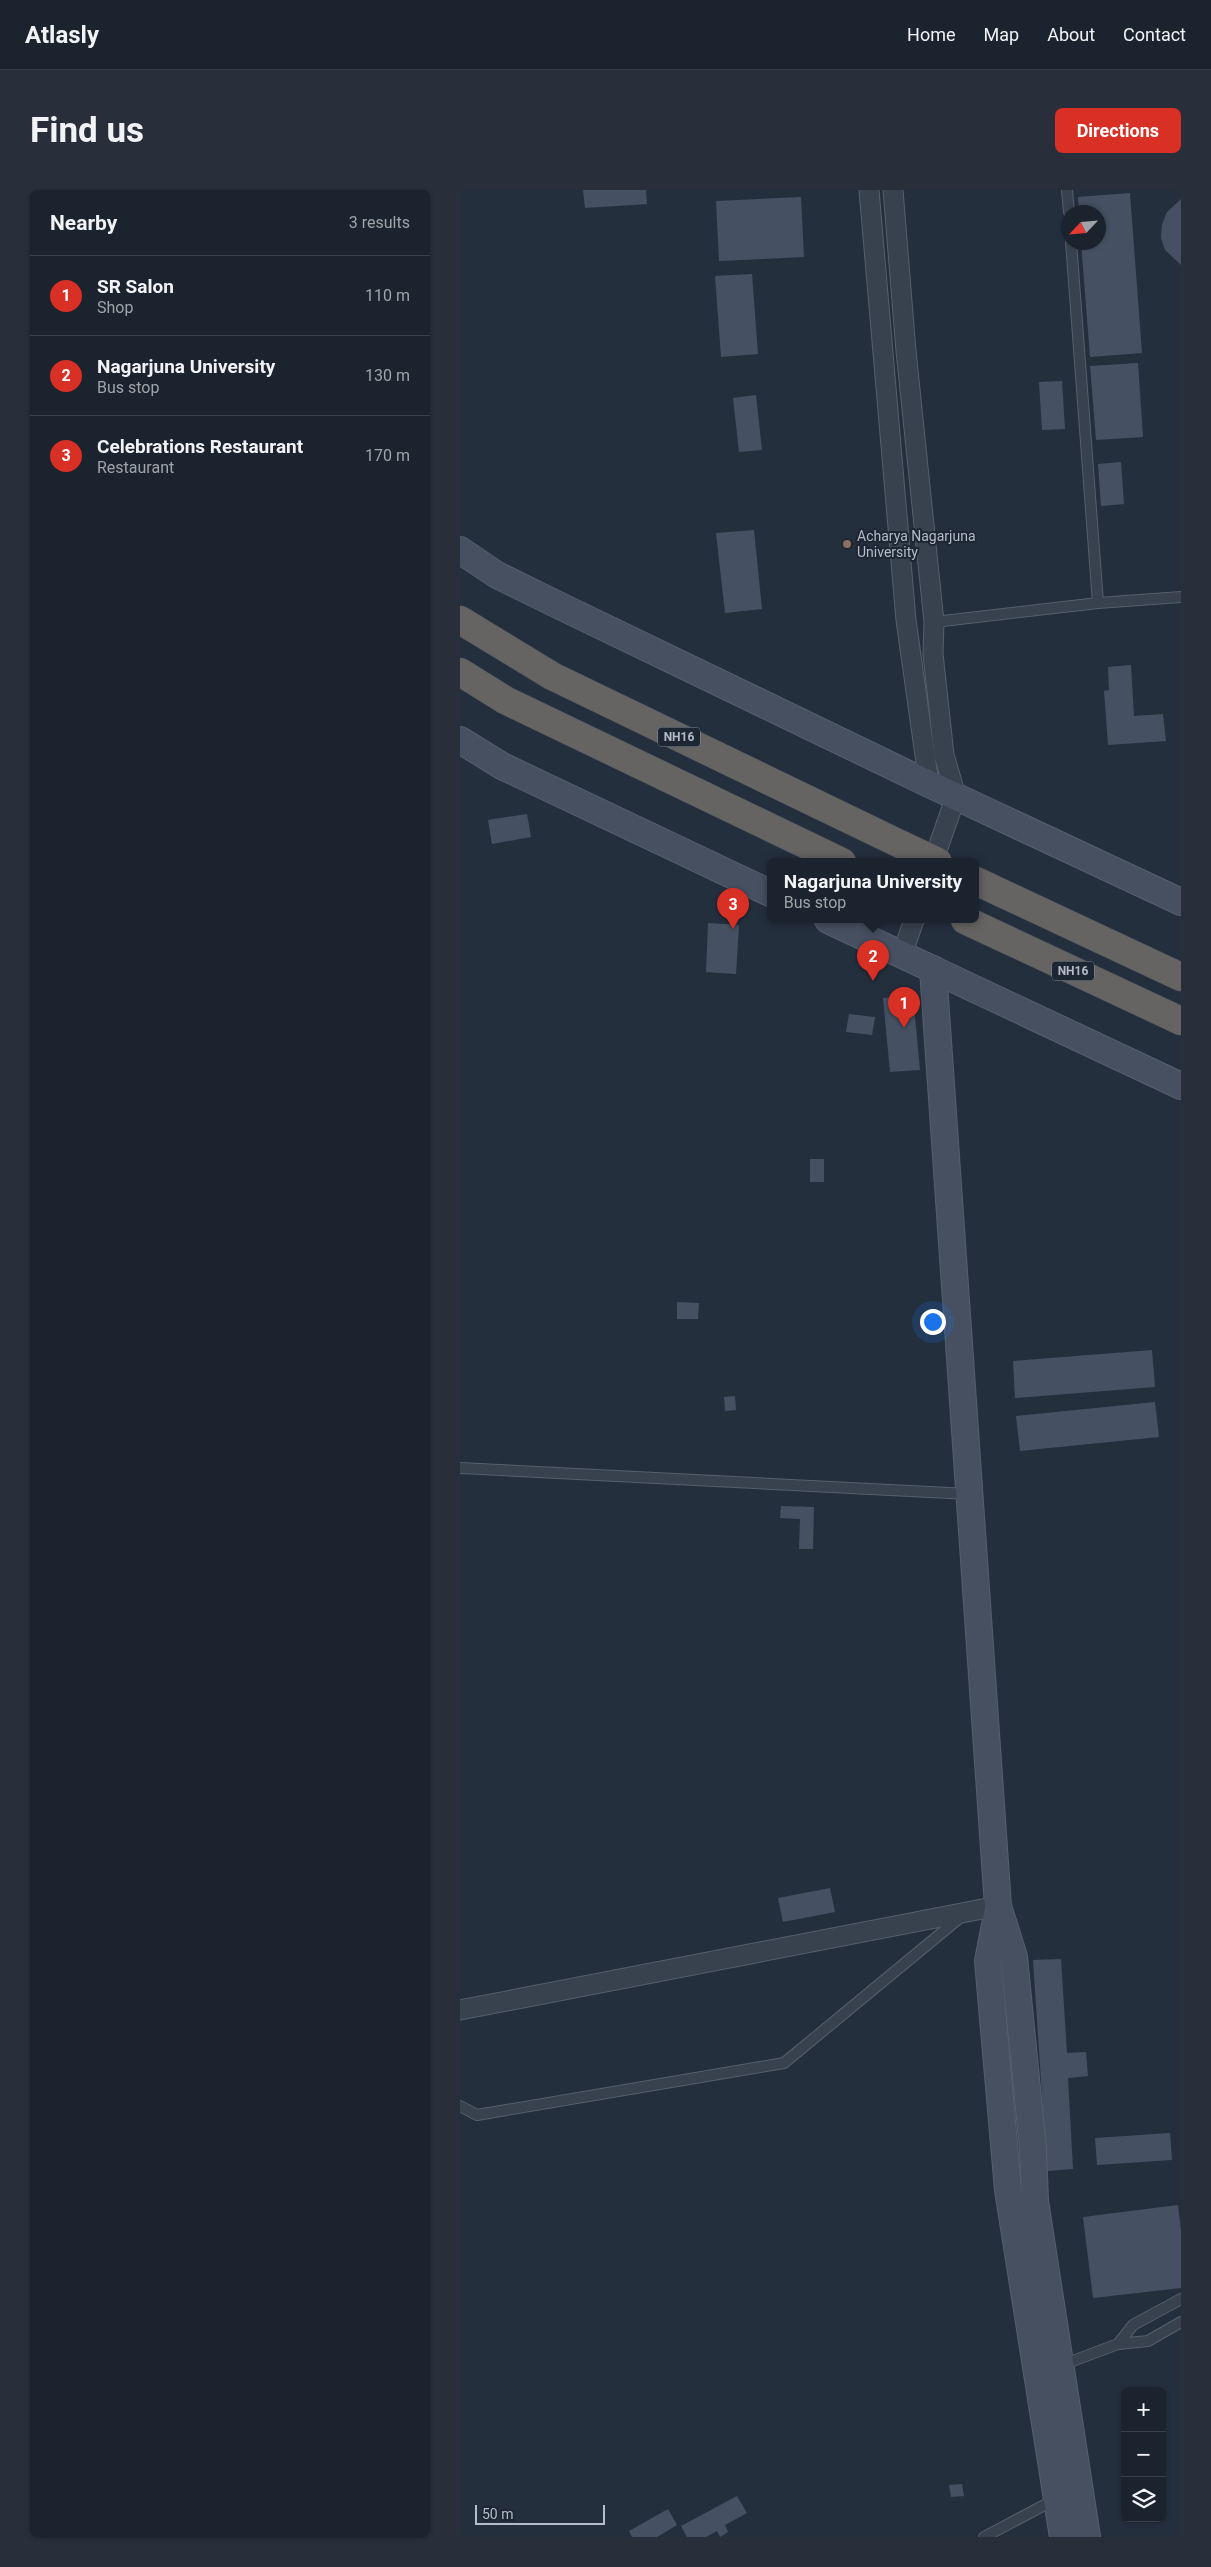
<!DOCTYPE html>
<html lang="en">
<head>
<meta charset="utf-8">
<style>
  :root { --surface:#1b232e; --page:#282f3a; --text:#f1f3f6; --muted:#a0a4aa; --line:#39404a; --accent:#d93025 }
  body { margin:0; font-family:Roboto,sans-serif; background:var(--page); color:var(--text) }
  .controls { position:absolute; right:15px; bottom:15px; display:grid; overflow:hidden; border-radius:8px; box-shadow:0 1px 4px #0004 }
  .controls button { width:45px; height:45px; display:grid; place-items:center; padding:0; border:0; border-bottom:1px solid var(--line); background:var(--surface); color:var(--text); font:25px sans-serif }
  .compass { position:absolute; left:601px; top:15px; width:45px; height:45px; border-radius:50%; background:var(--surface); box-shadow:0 1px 4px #0004; rotate:244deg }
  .scale { position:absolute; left:15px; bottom:12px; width:130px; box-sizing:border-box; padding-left:5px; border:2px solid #b4bcc9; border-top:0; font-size:14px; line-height:18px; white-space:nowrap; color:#b4bcc9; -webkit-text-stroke:4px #1d2633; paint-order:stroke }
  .you { position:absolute; left:472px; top:1131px; width:18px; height:18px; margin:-12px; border:4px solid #fff; border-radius:50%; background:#1a73e8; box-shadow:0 0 0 8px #1a73e833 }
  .badge { display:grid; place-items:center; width:32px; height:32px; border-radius:50%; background:var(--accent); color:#fff; font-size:16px; font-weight:700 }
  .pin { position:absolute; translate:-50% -41px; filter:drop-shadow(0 1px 2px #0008) }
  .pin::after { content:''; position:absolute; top:26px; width:18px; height:15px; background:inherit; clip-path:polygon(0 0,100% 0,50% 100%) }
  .popup { position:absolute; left:307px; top:668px; width:212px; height:65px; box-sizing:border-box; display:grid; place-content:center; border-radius:8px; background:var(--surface); filter:drop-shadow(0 1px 4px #0005); font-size:16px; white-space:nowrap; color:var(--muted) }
  .popup b { font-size:19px; color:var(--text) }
  .popup::after { content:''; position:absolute; left:50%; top:100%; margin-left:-10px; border:10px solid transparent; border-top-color:var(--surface) }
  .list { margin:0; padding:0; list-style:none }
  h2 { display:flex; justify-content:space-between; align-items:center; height:65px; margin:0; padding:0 20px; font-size:21px }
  h2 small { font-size:16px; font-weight:400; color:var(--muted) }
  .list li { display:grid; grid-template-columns:32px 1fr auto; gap:15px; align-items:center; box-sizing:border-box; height:80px; padding:0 20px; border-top:1px solid var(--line) }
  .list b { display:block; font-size:19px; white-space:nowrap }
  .list p { margin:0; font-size:16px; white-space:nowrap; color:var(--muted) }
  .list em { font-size:16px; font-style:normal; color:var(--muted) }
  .icon { flex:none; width:28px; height:28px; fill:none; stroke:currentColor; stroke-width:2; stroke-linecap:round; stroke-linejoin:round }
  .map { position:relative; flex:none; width:721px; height:2347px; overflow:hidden; border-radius:8px }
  header { display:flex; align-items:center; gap:30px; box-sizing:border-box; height:70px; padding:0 25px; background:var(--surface); border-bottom:1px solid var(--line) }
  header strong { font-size:24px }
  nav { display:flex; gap:28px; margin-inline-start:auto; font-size:18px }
  .intro { display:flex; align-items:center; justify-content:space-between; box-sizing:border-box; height:120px; padding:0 30px }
  h1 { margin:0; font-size:35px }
  .button { padding:12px 22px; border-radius:8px; background:var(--accent); color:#fff; font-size:18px; font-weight:700 }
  main { display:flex; gap:30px; padding:0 30px }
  aside { flex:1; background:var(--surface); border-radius:8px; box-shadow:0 1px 4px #0004 }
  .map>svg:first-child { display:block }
  .building { fill:#455162 }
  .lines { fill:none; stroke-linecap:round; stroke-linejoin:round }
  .service-casing { stroke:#565f6c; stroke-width:12 }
  .minor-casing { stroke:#565f6c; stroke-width:21 }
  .secondary-casing { stroke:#565f6c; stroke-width:28 }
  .trunk-casing { stroke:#434c59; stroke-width:29 }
  .service { stroke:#38414e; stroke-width:10 }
  .minor { stroke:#38414e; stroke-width:19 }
  .secondary { stroke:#465061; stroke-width:26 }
  .trunk { stroke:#656462; stroke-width:28 }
  .trunk-bridge-casing { stroke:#434c59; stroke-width:29; stroke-linecap:butt }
  .trunk-bridge { stroke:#656462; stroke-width:28 }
  .education-dot { fill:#8d6e63; stroke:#1d2633; stroke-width:2 }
  .labels { text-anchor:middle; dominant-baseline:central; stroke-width:4; stroke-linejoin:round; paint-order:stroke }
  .shield { fill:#1d2633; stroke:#878f9c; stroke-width:1 }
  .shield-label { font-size:12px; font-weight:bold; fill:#b4bcc9 }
  .poi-label { font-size:14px; fill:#b4bcc9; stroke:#1d2633; text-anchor:start }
</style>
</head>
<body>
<header>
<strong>Atlasly</strong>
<nav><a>Home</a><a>Map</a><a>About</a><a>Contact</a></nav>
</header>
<div class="intro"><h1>Find us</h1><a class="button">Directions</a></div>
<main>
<aside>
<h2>Nearby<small>3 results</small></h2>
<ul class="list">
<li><span class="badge">1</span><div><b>SR Salon</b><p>Shop</p></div><em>110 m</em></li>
<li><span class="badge">2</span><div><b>Nagarjuna University</b><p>Bus stop</p></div><em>130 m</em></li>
<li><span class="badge">3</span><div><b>Celebrations Restaurant</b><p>Restaurant</p></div><em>170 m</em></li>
</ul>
</aside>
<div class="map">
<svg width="721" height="2347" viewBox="0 0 721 2347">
  <rect width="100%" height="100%" fill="#242f3e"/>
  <!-- building -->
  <g class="building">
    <polygon points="123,0 186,0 187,14 125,18"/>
    <polygon points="670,3 682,163 630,167 621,52 638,52 638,22 619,22 618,7"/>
    <polygon points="341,7 344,67 259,71 256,11"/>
    <polygon points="721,9 721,75 705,60 701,48 702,34 707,22"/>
    <polygon points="292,84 298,164 261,167 255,86"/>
    <polygon points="678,173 683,247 636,250 630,176"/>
    <polygon points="602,191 605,239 582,240 579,192"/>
    <polygon points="296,205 302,260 279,262 273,208"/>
    <polygon points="661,272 664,314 641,316 638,274"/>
    <polygon points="294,340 302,419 265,423 256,343"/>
    <polygon points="671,475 674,526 703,524 706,551 648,555 644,501 649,500 648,477"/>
    <polygon points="67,624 71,647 32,654 28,630"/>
    <polygon points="248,733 279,735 276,784 246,782"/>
    <polygon points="453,805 460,880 430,882 423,808"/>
    <polygon points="389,824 415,827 412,845 386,842"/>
    <rect x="350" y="969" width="14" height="23"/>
    <polygon points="217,1112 239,1113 238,1129 217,1129"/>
    <polygon points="692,1160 695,1197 555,1208 553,1171"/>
    <polygon points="275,1206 276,1220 265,1221 264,1207"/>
    <polygon points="695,1212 699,1247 560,1261 556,1226"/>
    <polygon points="321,1316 354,1317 353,1359 339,1359 340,1329 320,1328"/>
    <polygon points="370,1698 375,1722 323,1732 318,1708"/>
    <polygon points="601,1769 607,1863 626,1862 628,1886 608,1888 613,1979 587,1981 573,1770"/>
    <polygon points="710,1943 712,1970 637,1975 635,1948"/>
    <polygon points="718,2015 721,2040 721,2098 633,2108 623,2027"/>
    <polygon points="502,2294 504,2306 491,2307 489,2295"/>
    <polygon points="277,2306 287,2323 265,2335 268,2342 260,2347 257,2341 246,2347 227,2347 221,2336"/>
    <polygon points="208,2319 217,2335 197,2347 172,2347 169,2341"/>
  </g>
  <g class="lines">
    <!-- service casing -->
    <g class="service-casing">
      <g id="service">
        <polyline points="607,0 609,22"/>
        <polyline points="611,52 638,413"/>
        <polyline points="474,432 638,413 721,407"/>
        <polyline points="0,1278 509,1304"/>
        <polyline points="0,1916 17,1925 324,1873 502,1726"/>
        <polyline points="658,2154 673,2135 721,2109"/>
        <polyline points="602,2175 658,2154 688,2151 721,2132"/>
        <polyline points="524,2347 596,2309"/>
      </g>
    </g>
    <!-- minor casing -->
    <g class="minor-casing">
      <g id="minor">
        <polyline points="409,0 446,430 469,594"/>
        <polyline points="433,0 446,161 474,432 473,464 484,565 496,606 473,672"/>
        <polyline points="442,765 454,730"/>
        <polyline points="0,1820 538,1716"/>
      </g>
    </g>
    <!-- secondary casing -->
    <g class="secondary-casing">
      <g id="secondary">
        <polyline points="0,360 37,385 96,414 469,594 721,712"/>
        <polyline points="0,550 42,576 310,703"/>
        <polyline points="368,730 721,896"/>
        <polyline points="473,779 538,1716 554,1767 573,1959 575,2011 627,2347"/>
        <polyline points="538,1719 528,1771 548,2000 603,2347"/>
      </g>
    </g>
    <!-- trunk casing -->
    <g class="trunk-casing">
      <g id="trunk">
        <polyline points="0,430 92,486 442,655"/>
        <polyline points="0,482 45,510 382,672"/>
        <polyline points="516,691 721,787"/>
        <polyline points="505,730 721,831"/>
      </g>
    </g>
    <!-- service -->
    <use href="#service" class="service"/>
    <!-- minor -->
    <use href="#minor" class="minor"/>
    <!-- secondary -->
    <use href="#secondary" class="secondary"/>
    <!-- trunk -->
    <use href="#trunk" class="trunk"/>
    <!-- trunk-bridge casing -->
    <g class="trunk-bridge-casing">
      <polyline id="trunk-bridge" points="442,655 478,672"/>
    </g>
    <!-- trunk-bridge -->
    <use href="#trunk-bridge" class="trunk-bridge"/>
  </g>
  <!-- markers -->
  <circle class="education-dot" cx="387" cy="354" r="5"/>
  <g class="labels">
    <!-- shield labels -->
    <g class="shield">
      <rect x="198" y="537.5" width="42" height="19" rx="4"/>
      <rect x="592" y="771.5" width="42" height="19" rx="4"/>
    </g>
    <g class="shield-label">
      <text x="219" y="547">NH16</text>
      <text x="613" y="781">NH16</text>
    </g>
    <!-- poi labels -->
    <g class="poi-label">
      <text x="397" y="346">Acharya Nagarjuna<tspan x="397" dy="16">University</tspan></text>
    </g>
  </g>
</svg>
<div class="controls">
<button>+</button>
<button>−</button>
<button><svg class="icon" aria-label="layers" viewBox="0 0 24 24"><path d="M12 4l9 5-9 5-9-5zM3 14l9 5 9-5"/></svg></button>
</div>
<svg class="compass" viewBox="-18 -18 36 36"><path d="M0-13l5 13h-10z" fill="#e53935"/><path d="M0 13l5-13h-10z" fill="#a0a4aa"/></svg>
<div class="scale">50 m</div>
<div class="you"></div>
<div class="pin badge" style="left:444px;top:838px">1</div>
<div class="pin badge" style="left:413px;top:791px">2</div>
<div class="popup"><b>Nagarjuna University</b>Bus stop</div>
<div class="pin badge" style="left:273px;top:739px">3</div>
</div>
</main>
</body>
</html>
